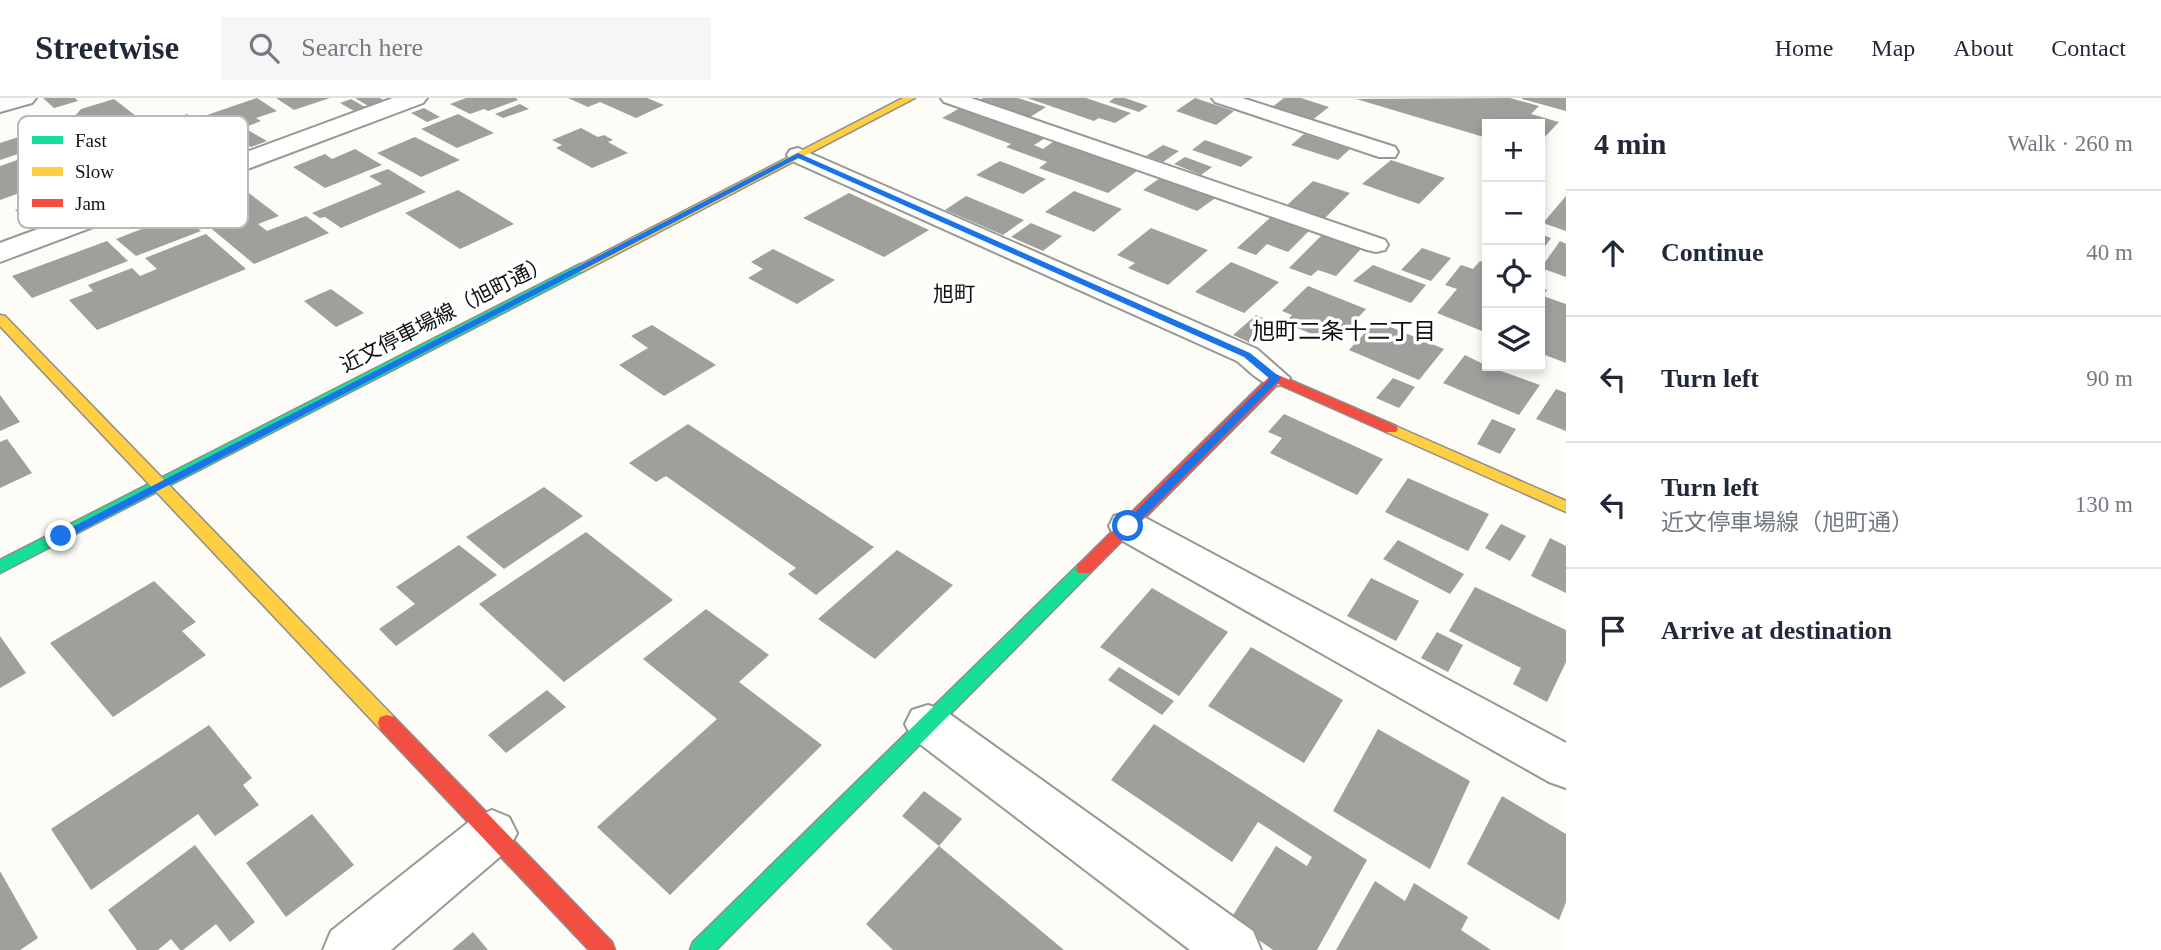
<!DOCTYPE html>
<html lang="en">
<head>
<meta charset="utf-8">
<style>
  :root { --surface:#fff; --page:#f6f6f7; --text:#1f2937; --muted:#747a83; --line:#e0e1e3 }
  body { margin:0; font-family:"Times New Roman","Noto Sans JP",serif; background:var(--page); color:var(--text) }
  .controls { position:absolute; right:21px; top:21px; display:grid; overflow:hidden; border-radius:0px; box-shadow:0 4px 10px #0003 }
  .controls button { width:63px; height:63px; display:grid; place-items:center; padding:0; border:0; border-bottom:2px solid var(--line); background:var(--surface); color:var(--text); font:35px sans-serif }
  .stop { position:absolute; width:21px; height:21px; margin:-16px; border:5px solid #1a73e8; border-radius:50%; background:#fff }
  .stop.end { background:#1a73e8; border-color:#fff; box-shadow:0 2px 7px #0008 }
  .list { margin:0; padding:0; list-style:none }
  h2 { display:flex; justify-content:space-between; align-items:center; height:91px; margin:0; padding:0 28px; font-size:30px }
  h2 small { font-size:23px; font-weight:400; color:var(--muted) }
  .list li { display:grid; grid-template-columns:46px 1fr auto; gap:21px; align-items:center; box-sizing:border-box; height:126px; padding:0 28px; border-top:2px solid var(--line) }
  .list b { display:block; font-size:26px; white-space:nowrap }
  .list p { margin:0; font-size:23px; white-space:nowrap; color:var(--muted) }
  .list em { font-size:23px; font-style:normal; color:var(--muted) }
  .icon { flex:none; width:38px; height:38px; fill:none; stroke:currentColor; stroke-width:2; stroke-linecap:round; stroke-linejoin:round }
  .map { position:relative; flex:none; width:1566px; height:852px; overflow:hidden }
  header { display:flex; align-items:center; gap:42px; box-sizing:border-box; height:98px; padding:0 35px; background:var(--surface); border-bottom:2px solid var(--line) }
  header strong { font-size:33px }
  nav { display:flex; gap:38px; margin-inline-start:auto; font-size:24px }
  .search { width:490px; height:63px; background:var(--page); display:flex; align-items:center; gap:18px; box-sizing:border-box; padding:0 24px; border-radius:0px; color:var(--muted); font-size:26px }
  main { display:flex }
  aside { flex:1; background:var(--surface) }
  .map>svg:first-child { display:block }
  .building { fill:#a19f9c }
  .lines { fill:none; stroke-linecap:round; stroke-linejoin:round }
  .lane-casing { stroke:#979795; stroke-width:4 }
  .street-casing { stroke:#979795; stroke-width:4 }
  .fast-casing { stroke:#8e8d8b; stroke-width:3 }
  .slow-casing { stroke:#8e8d8b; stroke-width:3 }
  .jam-casing { stroke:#8e8d8b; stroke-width:3 }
  .lane { fill:#fffffe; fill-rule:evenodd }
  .street { fill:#fffffe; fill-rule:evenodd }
  .fast { fill:#16e098; fill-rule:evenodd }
  .slow { fill:#ffcf43; fill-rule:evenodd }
  .jam { fill:#f24e42; fill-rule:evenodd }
  .route { fill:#1a73e8 }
  .labels { text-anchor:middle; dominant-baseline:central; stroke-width:7; stroke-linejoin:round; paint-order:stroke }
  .far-quarter-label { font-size:21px; fill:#111; stroke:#fff }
  .street-label { font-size:21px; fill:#111; stroke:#fff }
  .neighbourhood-label { font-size:23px; fill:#111; stroke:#fff }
  .key { fill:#fff; stroke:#b8b8b8; stroke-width:2 }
  .key-label { font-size:19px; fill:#111 }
</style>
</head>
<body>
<header>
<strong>Streetwise</strong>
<div class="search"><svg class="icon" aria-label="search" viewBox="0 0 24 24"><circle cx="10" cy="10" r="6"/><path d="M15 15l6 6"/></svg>Search here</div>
<nav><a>Home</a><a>Map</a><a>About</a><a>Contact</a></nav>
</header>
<main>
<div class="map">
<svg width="1566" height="852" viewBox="0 0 1566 852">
  <rect width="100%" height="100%" fill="#fdfcf7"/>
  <!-- building -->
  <g class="building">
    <polygon points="43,0 75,0 78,3 54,10"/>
    <polygon points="257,0 277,13 256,20 261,23 229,35 204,18"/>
    <polygon points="276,0 330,0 294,12"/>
    <polygon points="355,0 380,0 383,2 368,8"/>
    <polygon points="466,0 516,0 518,2 488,13 484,11 470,16 450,6"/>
    <polygon points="568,0 647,0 664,7 636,20 600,4 588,9"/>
    <polygon points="983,0 1018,0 1046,9 1027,21 978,3"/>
    <polygon points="1027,0 1086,0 1131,15 1115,25 1099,20 1094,23"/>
    <polygon points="1114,0 1125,0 1148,8 1139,14 1109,4"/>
    <polygon points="1195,0 1234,13 1216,27 1176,13"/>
    <polygon points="1284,0 1301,0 1329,9 1311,23 1271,10"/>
    <polygon points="1510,0 1539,8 1531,16 1559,24 1540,44 1540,26 1487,26 1487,40 1356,1"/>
    <polygon points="1522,0 1566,0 1566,13 1522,1"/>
    <polygon points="114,1 136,18 97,31 88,24 82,25 74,19 81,11"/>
    <polygon points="351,1 365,9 354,13 340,5"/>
    <polygon points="520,6 529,11 503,20 495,16"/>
    <polygon points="962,9 1047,39 1034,47 1043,51 1054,43 1137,73 1108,95 1039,70 1047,64 1006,49 1011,46 942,20"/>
    <polygon points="424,10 440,19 427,24 411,15"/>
    <polygon points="187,16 214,36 158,58 146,49 158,45 141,32"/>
    <polygon points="458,16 494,35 457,50 421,31"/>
    <polygon points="65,24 80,35 0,62 0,45"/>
    <polygon points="581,30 598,39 604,37 613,42 608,44 628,55 592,70 556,50 562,47 552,42"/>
    <polygon points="248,32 267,43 251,49 232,37"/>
    <polygon points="1304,36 1350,51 1338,62 1291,47"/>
    <polygon points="415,39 460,62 421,79 377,55"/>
    <polygon points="1205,42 1253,59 1241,69 1192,52"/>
    <polygon points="1163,47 1179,53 1163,64 1146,58"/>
    <polygon points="355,51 382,67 325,90 293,69 325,56 332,61"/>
    <polygon points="29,58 58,81 0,102 0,68"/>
    <polygon points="1185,59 1212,69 1201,77 1174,66"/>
    <polygon points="1391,62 1445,80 1419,106 1362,86"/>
    <polygon points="1000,63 1046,81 1023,96 976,77"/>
    <polygon points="388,71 426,94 341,130 325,119 320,120 312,115 382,86 369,78"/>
    <polygon points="1163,78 1217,99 1197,113 1143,92"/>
    <polygon points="77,81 102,101 32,127 15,112 31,106 24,99"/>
    <polygon points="1313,83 1350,95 1323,122 1285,109"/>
    <polygon points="245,92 279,118 258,126 267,133 306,118 329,135 254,166 189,112"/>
    <polygon points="458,92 514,126 460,151 405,115"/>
    <polygon points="1074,93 1122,111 1094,134 1045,114"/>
    <polygon points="849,95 929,132 884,159 803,120"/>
    <polygon points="966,98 1024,122 1003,137 945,112"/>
    <polygon points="1566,98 1566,133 1543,125"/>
    <polygon points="180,116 201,133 136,158 116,141"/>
    <polygon points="1272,118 1310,132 1288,154 1267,146 1256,157 1237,150"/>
    <polygon points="1031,125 1062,138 1043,153 1011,139"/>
    <polygon points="1151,130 1208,152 1168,187 1128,170 1135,165 1117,157"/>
    <polygon points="206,136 246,171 97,232 69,202 93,193 88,187 132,170 140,178 157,171 145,160"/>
    <polygon points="1540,136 1551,140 1540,155"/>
    <polygon points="1322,137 1361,151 1336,178 1318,172 1311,178 1289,170"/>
    <polygon points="107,143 128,163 32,200 12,178"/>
    <polygon points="1560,143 1566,146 1566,179 1541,170"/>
    <polygon points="1422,150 1451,160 1431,183 1401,172"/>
    <polygon points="773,151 835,182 797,206 748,180 763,171 751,164"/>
    <polygon points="1480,163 1487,166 1487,235 1437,215 1457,191 1445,187 1461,167 1473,171"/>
    <polygon points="1231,164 1279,184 1244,215 1195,194"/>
    <polygon points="1373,167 1426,187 1411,205 1353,183"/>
    <polygon points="1308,188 1366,211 1334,245 1285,225 1292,217 1282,213"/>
    <polygon points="1540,189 1547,192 1543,198 1566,206 1566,265 1540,255"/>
    <polygon points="331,191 364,215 336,229 304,203"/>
    <polygon points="1256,217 1277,226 1253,246 1233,237"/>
    <polygon points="1376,223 1444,251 1419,282 1349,252"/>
    <polygon points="652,227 716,267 664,298 619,267 648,250 631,238"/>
    <polygon points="1465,257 1487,268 1540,287 1519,317 1443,285"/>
    <polygon points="1393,280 1415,289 1399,310 1376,300"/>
    <polygon points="1556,291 1566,295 1566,333 1536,321"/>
    <polygon points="0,297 20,324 0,333"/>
    <polygon points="1284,316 1383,361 1357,397 1270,355 1282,340 1268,334"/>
    <polygon points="1492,321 1516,331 1500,356 1477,346"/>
    <polygon points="688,326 874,449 816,497 788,476 796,470 666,378 656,384 629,365"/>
    <polygon points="7,341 32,375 0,390 0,344"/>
    <polygon points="1408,380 1489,416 1468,453 1385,414"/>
    <polygon points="544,389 583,418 504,471 466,439"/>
    <polygon points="1501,426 1526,438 1510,463 1485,450"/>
    <polygon points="586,434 673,502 564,584 479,506"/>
    <polygon points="1550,440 1566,448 1566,495 1531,478"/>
    <polygon points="1398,442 1464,476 1450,496 1383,461"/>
    <polygon points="459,447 497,477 396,548 379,531 415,506 396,489"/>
    <polygon points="897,452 953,487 875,561 818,521"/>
    <polygon points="1371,480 1419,503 1396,543 1347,518"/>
    <polygon points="154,483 196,524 182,533 206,557 113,619 50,545"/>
    <polygon points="1475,489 1566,532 1566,564 1547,604 1513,586 1521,570 1449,533"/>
    <polygon points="1152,490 1228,534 1179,598 1100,549"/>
    <polygon points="706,511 769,557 739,584 822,647 670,797 597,729 717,621 643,561"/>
    <polygon points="1437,534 1463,547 1448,574 1421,560"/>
    <polygon points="0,538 26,575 0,590"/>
    <polygon points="1251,549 1343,602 1304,665 1208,608"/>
    <polygon points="1119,569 1174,603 1162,617 1108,582"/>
    <polygon points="547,592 566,609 506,655 488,637"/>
    <polygon points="1154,626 1367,762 1317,852 1273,852 1230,822 1276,748 1307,768 1312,759 1258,724 1232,764 1111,682"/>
    <polygon points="209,627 252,680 243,687 259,707 215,738 198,716 91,792 51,731"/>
    <polygon points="1378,631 1470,683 1430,771 1333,713"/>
    <polygon points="924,693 962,721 939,748 1064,852 893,852 866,826 939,748 902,718"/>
    <polygon points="1502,698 1566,736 1566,804 1559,822 1467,766"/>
    <polygon points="312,716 354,767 286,819 246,765"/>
    <polygon points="195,747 255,824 230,844 216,826 183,852 180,852 171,841 158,852 137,852 108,812"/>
    <polygon points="0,773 38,840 20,852 0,852"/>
    <polygon points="1375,783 1405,803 1414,785 1468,819 1461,832 1491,852 1336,852"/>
    <polygon points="473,834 488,852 452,852"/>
  </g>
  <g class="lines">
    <!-- lane casing -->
    <g class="lane-casing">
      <g id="lane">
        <polygon points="941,0 971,0 1385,142 1388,147 1385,152 1376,154 1367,152 944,4"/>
        <polygon points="1212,0 1242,0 1395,49 1398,54 1395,59 1379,59 1215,4"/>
        <path d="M 798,50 L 1257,251 L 1290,280 L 1286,286 C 1265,292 1253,276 1237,263 L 790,62 L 787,57 L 790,52 Z"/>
      </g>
    </g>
    <!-- street casing -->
    <g class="street-casing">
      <g id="street">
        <polygon points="0,0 36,0 32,5 0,14"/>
        <polygon points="393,0 427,0 423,5 0,164 0,145"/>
        <polygon points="1128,414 1142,418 1566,645 1566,690 1549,684 1114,438 1109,428 1114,418"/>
        <polygon points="928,607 944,612 1253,833 1261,852 1190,852 912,640 905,626 912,612"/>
        <polygon points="492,712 509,719 517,735 509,751 391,852 323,852 331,833 475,719"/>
      </g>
    </g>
    <!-- fast casing -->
    <g class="fast-casing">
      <g id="fast">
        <polygon points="580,166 586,170 584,173 0,475 0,462"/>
        <polygon points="1084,465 1090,467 1092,471 1090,475 716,852 690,852 693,844 1078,467"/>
      </g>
    </g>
    <!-- slow casing -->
    <g class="slow-casing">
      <g id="slow">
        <polygon points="903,0 915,0 584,173 580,174 574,170"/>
        <polygon points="0,217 5,218 394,619 396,625 394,631 387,633 380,631 0,228"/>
        <polygon points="1391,326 1566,403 1566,414 1386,334 1384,331 1386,328"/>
      </g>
    </g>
    <!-- jam casing -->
    <g class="jam-casing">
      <g id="jam">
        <polygon points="1276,276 1396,328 1398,331 1396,334 1386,334 1278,286 1090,475 1078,475 1076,471 1078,467 1271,277"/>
        <polygon points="387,617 394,619 612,844 615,852 589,852 380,631 378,625 380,619"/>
      </g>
    </g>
    <!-- lane -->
    <use href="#lane" class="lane"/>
    <!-- street -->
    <use href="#street" class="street"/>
    <!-- fast -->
    <use href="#fast" class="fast"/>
    <!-- slow -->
    <use href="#slow" class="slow"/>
    <!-- jam -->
    <use href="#jam" class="jam"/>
  </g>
  <!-- route -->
  <polygon class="route" points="798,55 1250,255 1281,280 1132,431 1124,431 1124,425 1270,281 1244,259 798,60 65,441 61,442 55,438"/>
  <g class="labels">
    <!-- far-quarter labels -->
    <g class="far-quarter-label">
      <text x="954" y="196">旭町</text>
    </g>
    <!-- street labels -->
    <g class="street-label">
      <text transform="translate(445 216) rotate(-27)">近文停車場線（旭町通）</text>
    </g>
    <!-- neighbourhood labels -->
    <g class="neighbourhood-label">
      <text x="1344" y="233">旭町二条十二丁目</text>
    </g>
  </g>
  <!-- legend -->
  <rect x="18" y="18" width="230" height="112" rx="10" class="key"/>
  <rect x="32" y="38" width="31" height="8" fill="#16e098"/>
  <rect x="32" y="69" width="31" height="9" fill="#ffcf43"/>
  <rect x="32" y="101" width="31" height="8" fill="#f24e42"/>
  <g class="key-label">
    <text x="75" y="49">Fast</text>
    <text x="75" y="80">Slow</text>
    <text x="75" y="112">Jam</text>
  </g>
</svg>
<div class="controls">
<button>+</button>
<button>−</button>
<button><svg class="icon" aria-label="locate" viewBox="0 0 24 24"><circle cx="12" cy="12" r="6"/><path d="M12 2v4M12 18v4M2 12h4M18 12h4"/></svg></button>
<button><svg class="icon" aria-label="layers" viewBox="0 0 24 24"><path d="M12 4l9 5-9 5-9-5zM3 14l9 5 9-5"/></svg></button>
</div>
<div class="stop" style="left:1128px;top:428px"></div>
<div class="stop end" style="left:61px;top:438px"></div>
</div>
<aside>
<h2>4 min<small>Walk · 260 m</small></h2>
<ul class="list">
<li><svg class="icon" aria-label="ahead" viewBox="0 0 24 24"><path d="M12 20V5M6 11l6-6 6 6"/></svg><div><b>Continue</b></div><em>40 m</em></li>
<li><svg class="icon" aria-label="left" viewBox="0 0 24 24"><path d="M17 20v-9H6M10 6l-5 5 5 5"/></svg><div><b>Turn left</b></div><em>90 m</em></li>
<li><svg class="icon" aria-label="left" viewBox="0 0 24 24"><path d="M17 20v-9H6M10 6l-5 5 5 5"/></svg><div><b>Turn left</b><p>近文停車場線（旭町通）</p></div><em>130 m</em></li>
<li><svg class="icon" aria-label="arrive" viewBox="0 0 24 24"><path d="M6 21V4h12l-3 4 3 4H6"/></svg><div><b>Arrive at destination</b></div></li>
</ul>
</aside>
</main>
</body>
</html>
